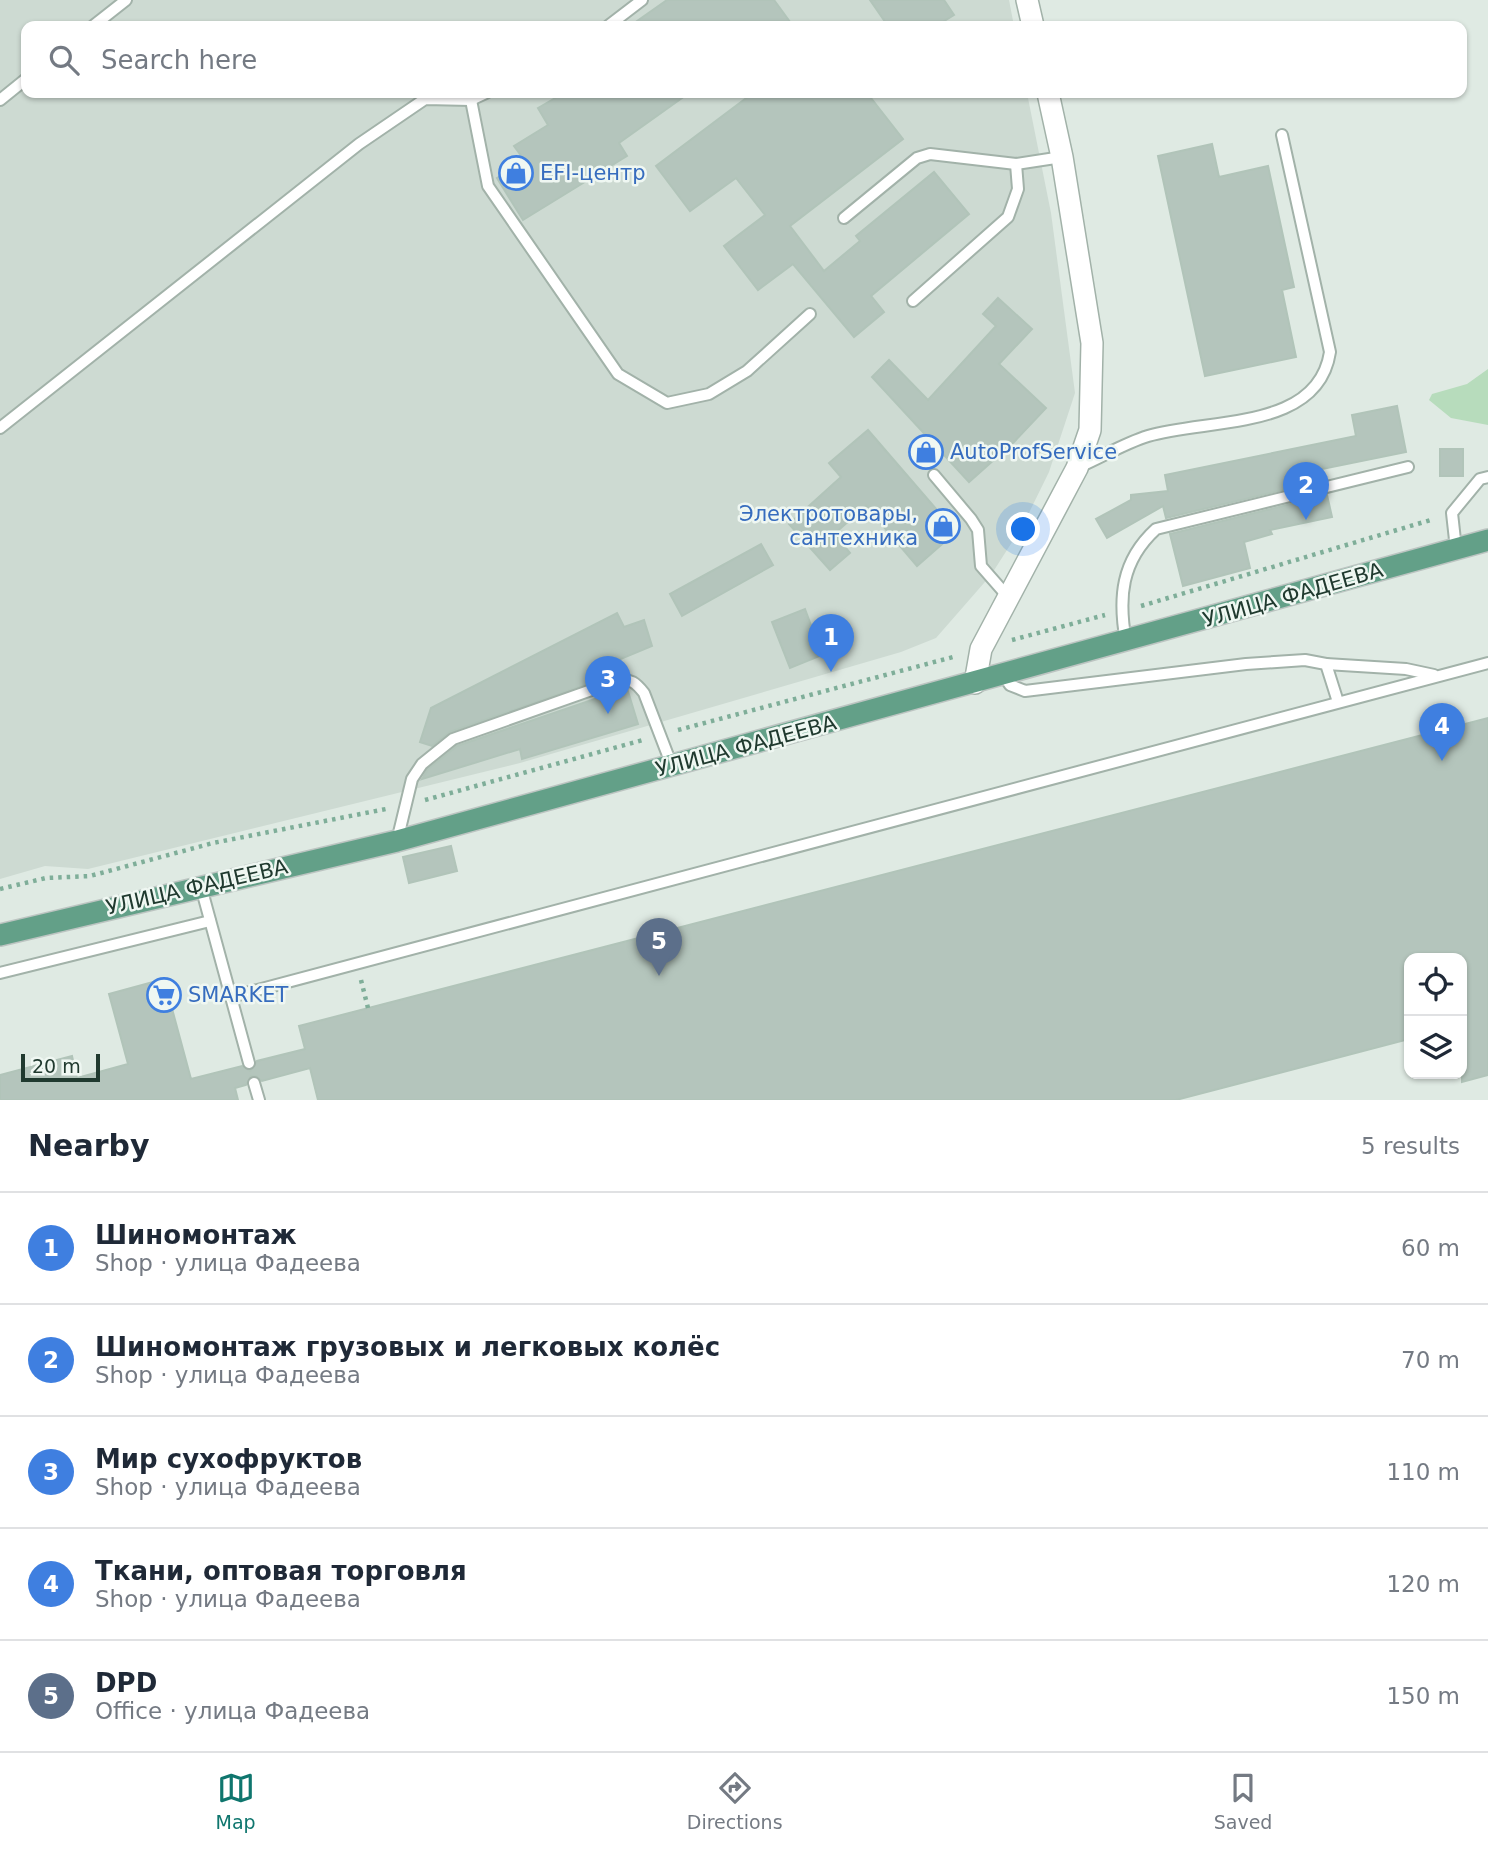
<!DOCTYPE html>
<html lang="en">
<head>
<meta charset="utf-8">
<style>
  :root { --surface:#fff; --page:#f6f6f7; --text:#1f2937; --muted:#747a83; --line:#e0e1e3; --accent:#0f766e }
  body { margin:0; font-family:"DejaVu Sans",sans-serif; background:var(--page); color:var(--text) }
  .controls { position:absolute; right:21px; bottom:21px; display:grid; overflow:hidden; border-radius:14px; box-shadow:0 2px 5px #0004 }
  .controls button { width:63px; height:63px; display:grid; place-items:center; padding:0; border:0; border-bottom:2px solid var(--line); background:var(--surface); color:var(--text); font:35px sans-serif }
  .scale { position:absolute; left:21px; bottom:18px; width:79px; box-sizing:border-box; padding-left:7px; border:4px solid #203a2f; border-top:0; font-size:19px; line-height:24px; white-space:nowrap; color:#203a2f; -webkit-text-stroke:5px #eff7f2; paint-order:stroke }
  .you { position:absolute; left:1024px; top:530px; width:24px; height:24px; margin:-18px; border:5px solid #fff; border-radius:50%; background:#1a73e8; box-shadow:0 0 0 10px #1a73e833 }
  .badge { display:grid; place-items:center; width:46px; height:46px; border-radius:50%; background:var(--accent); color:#fff; font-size:23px; font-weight:700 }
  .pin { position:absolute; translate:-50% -58px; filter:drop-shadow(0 2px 4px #0008) }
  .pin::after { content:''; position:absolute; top:37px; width:24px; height:21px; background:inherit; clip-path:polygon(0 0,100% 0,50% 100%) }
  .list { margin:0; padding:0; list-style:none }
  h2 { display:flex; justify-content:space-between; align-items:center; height:91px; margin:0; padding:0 28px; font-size:30px }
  h2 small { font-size:23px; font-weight:400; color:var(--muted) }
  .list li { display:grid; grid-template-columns:46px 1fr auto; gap:21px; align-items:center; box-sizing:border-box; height:112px; padding:0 28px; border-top:2px solid var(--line) }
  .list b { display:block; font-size:26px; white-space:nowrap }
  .list p { margin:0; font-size:23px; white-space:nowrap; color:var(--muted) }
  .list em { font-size:23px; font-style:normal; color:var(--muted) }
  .icon { flex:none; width:38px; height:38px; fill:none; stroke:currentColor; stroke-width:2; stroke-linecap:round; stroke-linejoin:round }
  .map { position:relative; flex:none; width:1488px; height:1100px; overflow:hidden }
  .search { position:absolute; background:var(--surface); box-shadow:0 2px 5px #0004; left:21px; right:21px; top:21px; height:77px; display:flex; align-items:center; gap:18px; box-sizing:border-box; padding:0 24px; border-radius:14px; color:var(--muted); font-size:26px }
  .sheet { height:651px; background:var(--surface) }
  nav { display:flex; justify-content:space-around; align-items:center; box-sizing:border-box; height:98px; border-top:2px solid var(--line); background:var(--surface); font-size:19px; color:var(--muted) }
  nav a { display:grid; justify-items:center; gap:4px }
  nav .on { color:var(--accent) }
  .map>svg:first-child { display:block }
  .built { fill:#cddad2 }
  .green { fill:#b7dcbc }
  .building { fill:#b4c5bc; stroke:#b1c4b9; stroke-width:2 }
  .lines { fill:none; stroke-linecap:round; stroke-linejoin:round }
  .lane-casing { stroke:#a2b2a9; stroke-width:14 }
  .street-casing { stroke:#a2b2a9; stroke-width:24 }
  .primary-casing { stroke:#bcc4c1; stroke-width:24 }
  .path { stroke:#7fae99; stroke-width:4.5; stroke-dasharray:3.5 5; stroke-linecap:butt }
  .lane { stroke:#fff; stroke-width:10 }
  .street { stroke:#fff; stroke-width:21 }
  .primary { stroke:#63a088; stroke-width:21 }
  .labels { text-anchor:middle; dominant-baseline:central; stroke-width:5; stroke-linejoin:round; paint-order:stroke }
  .shop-label { font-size:21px; fill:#366cbe; stroke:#eff7f2; text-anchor:start }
  .street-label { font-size:21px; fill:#203a2f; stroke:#eff7f2 }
</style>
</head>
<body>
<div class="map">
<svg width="1488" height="1100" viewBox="0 0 1488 1100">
  <rect width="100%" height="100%" fill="#dfeae3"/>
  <!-- built -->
  <polygon class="built" points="0,0 1009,0 1014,26 26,26 26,93 1027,93 1051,213 1075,393 1049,472 1023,525 991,575 936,638 901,652 520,763 88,869 45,866 0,879"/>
  <!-- green -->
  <polygon class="green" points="1488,369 1488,425 1451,418 1429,400 1432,394 1467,384"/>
  <!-- building -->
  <g class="building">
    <polygon points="667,0 774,0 793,26 630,26"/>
    <polygon points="870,0 944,0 954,15 936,26 888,26"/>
    <polygon points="564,93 689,93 619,143 627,156 523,220 497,178 525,161 514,146 548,125 538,108"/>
    <polygon points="753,93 867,93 903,139 790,226 824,271 860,241 856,236 934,172 969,214 871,296 884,312 854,337 793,264 758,290 724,246 765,215 736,178 690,211 656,166"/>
    <polygon points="1212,144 1219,177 1268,166 1294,287 1282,290 1296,357 1205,376 1158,156"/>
    <polygon points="998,298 1032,329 999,364 1046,408 1014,442 969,482 872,377 889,360 928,400 996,326 983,314"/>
    <polygon points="1397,406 1406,452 1322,469 1324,480 1166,518 1163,506 1107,538 1096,519 1131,500 1131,495 1168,491 1165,475 1356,436 1352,415"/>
    <polygon points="868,430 956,532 917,566 866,506 834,534 850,553 830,570 789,524 841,477 829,463"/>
    <rect x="1440" y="449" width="23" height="27"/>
    <polygon points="1327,495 1332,517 1270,530 1272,534 1244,542 1250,568 1183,586 1170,534"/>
    <polygon points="761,544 773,565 682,616 670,594"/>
    <polygon points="805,609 822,655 790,668 772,622"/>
    <polygon points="617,613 624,627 644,620 652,646 618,660 622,672 450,732 432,746 420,742 431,708"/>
    <polygon points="627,688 638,724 522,759 520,749 422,779 428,769 457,746"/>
    <polygon points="1488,718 1488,1075 1462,1082 1462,958 1409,958 1409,1039 1176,1100 318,1100 310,1068 262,1081 256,1076 251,1076 246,1085 235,1088 238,1100 0,1100 0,1075 72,1056 77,1078 128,1064 109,994 164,979 191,1079 242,1066 250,1071 257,1061 305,1049 299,1026"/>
    <polygon points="451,846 457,871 409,883 403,857"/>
  </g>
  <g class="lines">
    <!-- lane casing -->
    <g class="lane-casing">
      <g id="lane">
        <polyline points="93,26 126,0"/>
        <polyline points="608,26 642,0"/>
        <polyline points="0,100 26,79"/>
        <polyline points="471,100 488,186 618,374 667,403 709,394 747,371 810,314"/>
        <polyline points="844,218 917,158 930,154 1016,164 1062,157"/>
        <polyline points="913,301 1008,217 1018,189 1016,164"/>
        <polyline points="0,428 359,144 425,99 471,100 486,93"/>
        <path d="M 1079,467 C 1102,457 1125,443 1148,436 C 1209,418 1318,431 1330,352 L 1282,135"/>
        <polyline points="934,475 971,519 978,530 981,566 1009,598"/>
        <polyline points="1456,549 1452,513 1480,479 1488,477"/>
        <path d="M 1126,642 C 1118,598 1121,561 1156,529 L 1408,467"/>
        <polyline points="1326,664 1406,669 1434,675"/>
        <polyline points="1004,676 1010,685 1025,691 1246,664 1305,660 1326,664 1338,702"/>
        <path d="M 397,841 L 412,779 L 422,764 L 453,739 L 617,681 C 631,678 636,683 644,693 L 672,766"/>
        <polyline points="201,887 249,1063"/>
        <polyline points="0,973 210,921"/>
        <polyline points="231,997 1488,663"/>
        <polyline points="254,1083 259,1100"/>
      </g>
    </g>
    <!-- street casing -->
    <g class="street-casing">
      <g id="street">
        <polyline points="1027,0 1033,26"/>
        <polyline points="975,683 981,649 1077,468 1090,430 1092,343 1062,157 1048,93"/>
      </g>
    </g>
    <!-- primary casing -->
    <g class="primary-casing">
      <polyline id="primary" points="0,935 397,841 1488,540"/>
    </g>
    <!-- path -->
    <g class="path">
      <polyline points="1141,606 1434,519"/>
      <polyline points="1012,640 1105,615"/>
      <polyline points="678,730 957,656"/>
      <polyline points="425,800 643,740"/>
      <polyline points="0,889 46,878 90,876 213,843 386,809"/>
      <polyline points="361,980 368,1008"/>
    </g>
    <!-- lane -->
    <use href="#lane" class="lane"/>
    <!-- street -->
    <use href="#street" class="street"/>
    <!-- primary -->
    <use href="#primary" class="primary"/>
  </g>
  <!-- icons -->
  <defs>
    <g id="shop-ring" transform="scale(1.75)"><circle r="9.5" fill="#eff7f2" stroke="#3f7fe0" stroke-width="1.5"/><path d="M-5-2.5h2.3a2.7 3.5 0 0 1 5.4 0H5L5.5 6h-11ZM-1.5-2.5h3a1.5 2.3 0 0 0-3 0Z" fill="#3f7fe0"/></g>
    <g id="supermarket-ring" transform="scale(1.75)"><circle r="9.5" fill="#eff7f2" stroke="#3f7fe0" stroke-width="1.5"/><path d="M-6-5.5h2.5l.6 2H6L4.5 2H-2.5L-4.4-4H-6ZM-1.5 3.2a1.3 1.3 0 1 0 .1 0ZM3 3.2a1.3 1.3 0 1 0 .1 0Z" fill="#3f7fe0"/></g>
  </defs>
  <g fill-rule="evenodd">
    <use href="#shop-ring" x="516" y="173"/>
    <use href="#shop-ring" x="926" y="452"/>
    <use href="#shop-ring" x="943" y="526"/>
    <use href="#supermarket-ring" x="164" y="995"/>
  </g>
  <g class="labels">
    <!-- shop labels -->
    <g class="shop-label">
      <text x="540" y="173">EFI-центр</text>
      <text x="950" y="452">AutoProfService</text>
      <text x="918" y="514" text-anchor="end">Электротовары,<tspan x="918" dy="24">сантехника</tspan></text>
      <text x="188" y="995">SMARKET</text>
    </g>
    <!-- street labels -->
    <g class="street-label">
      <text transform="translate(1293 595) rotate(-16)">УЛИЦА ФАДЕЕВА</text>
      <text transform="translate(746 746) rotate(-15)">УЛИЦА ФАДЕЕВА</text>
      <text transform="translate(197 887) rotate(-13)">УЛИЦА ФАДЕЕВА</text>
    </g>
  </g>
</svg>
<div class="controls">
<button><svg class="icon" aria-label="locate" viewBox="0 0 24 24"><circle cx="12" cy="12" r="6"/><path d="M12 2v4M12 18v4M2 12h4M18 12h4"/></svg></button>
<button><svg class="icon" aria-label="layers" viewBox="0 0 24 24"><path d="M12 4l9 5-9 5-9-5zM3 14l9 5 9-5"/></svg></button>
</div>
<div class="scale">20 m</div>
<div class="you"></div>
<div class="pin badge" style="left:831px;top:672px;background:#3f7fe0">1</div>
<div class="pin badge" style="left:1306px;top:520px;background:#3f7fe0">2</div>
<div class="pin badge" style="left:608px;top:714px;background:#3f7fe0">3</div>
<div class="pin badge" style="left:1442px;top:761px;background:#3f7fe0">4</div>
<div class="pin badge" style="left:659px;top:976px;background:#5c6f8a">5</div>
<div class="search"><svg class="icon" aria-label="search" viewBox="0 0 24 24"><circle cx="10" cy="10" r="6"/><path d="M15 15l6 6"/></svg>Search here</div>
</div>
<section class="sheet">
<h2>Nearby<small>5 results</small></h2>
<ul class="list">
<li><span class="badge" style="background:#3f7fe0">1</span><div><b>Шиномонтаж</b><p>Shop · улица Фадеева</p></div><em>60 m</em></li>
<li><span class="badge" style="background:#3f7fe0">2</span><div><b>Шиномонтаж грузовых и легковых колёс</b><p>Shop · улица Фадеева</p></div><em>70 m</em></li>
<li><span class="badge" style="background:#3f7fe0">3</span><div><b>Мир сухофруктов</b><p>Shop · улица Фадеева</p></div><em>110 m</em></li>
<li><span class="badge" style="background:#3f7fe0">4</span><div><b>Ткани, оптовая торговля</b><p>Shop · улица Фадеева</p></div><em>120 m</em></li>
<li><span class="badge" style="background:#5c6f8a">5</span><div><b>DPD</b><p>Office · улица Фадеева</p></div><em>150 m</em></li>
</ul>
</section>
<nav>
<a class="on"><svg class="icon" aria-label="map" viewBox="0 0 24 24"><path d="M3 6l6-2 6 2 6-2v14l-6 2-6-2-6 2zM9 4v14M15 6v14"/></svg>Map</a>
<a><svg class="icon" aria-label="directions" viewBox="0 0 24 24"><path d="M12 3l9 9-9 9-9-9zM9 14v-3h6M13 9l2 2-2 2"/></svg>Directions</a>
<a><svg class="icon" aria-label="saved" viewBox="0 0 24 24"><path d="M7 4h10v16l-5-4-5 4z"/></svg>Saved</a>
</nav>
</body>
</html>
